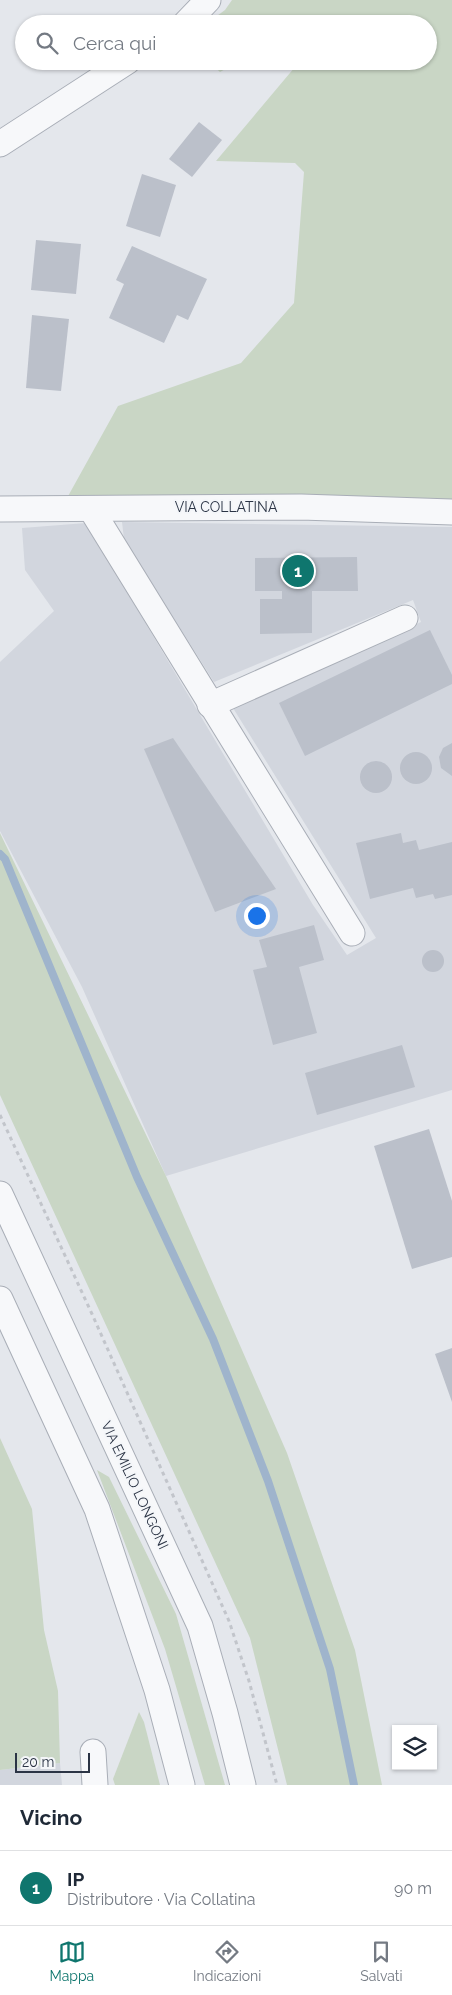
<!DOCTYPE html>
<html lang="it">
<head>
<meta charset="utf-8">
<style>
  :root { --surface:#fff; --page:#f6f6f7; --text:#1f2937; --muted:#747a83; --line:#e0e1e3; --accent:#0f766e }
  body { margin:0; font-family:Raleway,sans-serif; background:var(--page); color:var(--text) }
  .controls { position:absolute; right:15px; bottom:15px; display:grid; overflow:hidden; border-radius:0px; box-shadow:0 1px 4px #0004 }
  .controls button { width:45px; height:45px; display:grid; place-items:center; padding:0; border:0; border-bottom:1px solid var(--line); background:var(--surface); color:var(--text); font:25px sans-serif }
  .scale { position:absolute; left:15px; bottom:12px; width:75px; box-sizing:border-box; padding-left:5px; border:2px solid #2b3445; border-top:0; font-size:14px; line-height:18px; white-space:nowrap; color:#2b3445; -webkit-text-stroke:4px #f4f6f9; paint-order:stroke }
  .you { position:absolute; left:256px; top:915px; width:18px; height:18px; margin:-12px; border:4px solid #fff; border-radius:50%; background:#1a73e8; box-shadow:0 0 0 8px #1a73e833 }
  .badge { display:grid; place-items:center; width:32px; height:32px; border-radius:50%; background:var(--accent); color:#fff; font-size:16px; font-weight:700 }
  .pin { position:absolute; translate:-50% -50%; border:2px solid #fff; box-shadow:0 1px 5px #0006 }
  .list { margin:0; padding:0; list-style:none }
  h2 { display:flex; justify-content:space-between; align-items:center; height:65px; margin:0; padding:0 20px; font-size:21px }
  h2 small { font-size:16px; font-weight:400; color:var(--muted) }
  .list li { display:grid; grid-template-columns:32px 1fr auto; gap:15px; align-items:center; box-sizing:border-box; height:75px; padding:0 20px; border-top:1px solid var(--line) }
  .list b { display:block; font-size:19px; white-space:nowrap }
  .list p { margin:0; font-size:16px; white-space:nowrap; color:var(--muted) }
  .list em { font-size:16px; font-style:normal; color:var(--muted) }
  .icon { flex:none; width:28px; height:28px; fill:none; stroke:currentColor; stroke-width:2; stroke-linecap:round; stroke-linejoin:round }
  .map { position:relative; flex:none; width:452px; height:1785px; overflow:hidden }
  .search { position:absolute; background:var(--surface); box-shadow:0 1px 4px #0004; left:15px; right:15px; top:15px; height:55px; display:flex; align-items:center; gap:12px; box-sizing:border-box; padding:0 18px; border-radius:28px; color:var(--muted); font-size:19px }
  .sheet { height:140px; background:var(--surface) }
  nav { display:flex; justify-content:space-around; align-items:center; box-sizing:border-box; height:70px; border-top:1px solid var(--line); background:var(--surface); font-size:14px; color:var(--muted) }
  nav a { display:grid; justify-items:center; gap:2px }
  nav .on { color:var(--accent) }
  .map>svg:first-child { display:block }
  .built { fill:#d2d6de }
  .green { fill:#c9d6c5 }
  .lines { fill:none; stroke-linecap:round; stroke-linejoin:round }
  .stream { stroke:#9fb4cc; stroke-width:8 }
  .building { fill:#bbc0ca }
  .minor-casing { stroke:#a9aeb7; stroke-width:27 }
  .path { stroke:#c2c5cb; stroke-width:3; stroke-dasharray:4 4; stroke-linecap:butt }
  .minor { stroke:#f7f8fa; stroke-width:25 }
  .labels { text-anchor:middle; dominant-baseline:central; stroke-width:4; stroke-linejoin:round; paint-order:stroke }
  .street-label { font-size:14px; fill:#2b3445; stroke:#f4f6f9 }
</style>
</head>
<body>
<div class="map">
<svg width="452" height="1785" viewBox="0 0 452 1785">
  <rect width="100%" height="100%" fill="#e4e7ec"/>
  <!-- built -->
  <g class="built">
    <polygon points="122,522 452,527 452,1090 166,1176 82,987 0,831 0,662 54,611 25,570 22,528 86,523 313,905 347,955 376,938 233,708 421,622 413,600 214,682 124,539"/>
    <polygon points="60,1763 62,1785 0,1785 0,1770"/>
  </g>
  <!-- green -->
  <g class="green">
    <polygon points="232,0 452,0 452,501 67,498 118,406 241,363 294,303 304,172 295,163 216,161 300,61 428,61 428,24 206,24 225,10"/>
    <polygon points="208,61 240,61 220,72"/>
    <polygon points="0,833 166,1176 287,1453 355,1650 382,1785 287,1785 250,1638 0,1095"/>
    <polygon points="0,1438 32,1509 44,1630 58,1691 60,1763 0,1770"/>
    <polygon points="97,1470 109,1477 176,1614 225,1785 205,1785 165,1649"/>
    <polygon points="139,1712 144,1722 160,1785 115,1785 113,1779"/>
  </g>
  <g class="lines">
    <!-- stream -->
    <polyline class="stream" points="0,854 5,859 137,1177 213,1339 268,1481 330,1669 354,1785"/>
  </g>
  <!-- building -->
  <g class="building">
    <polygon points="199,122 222,140 192,177 169,159"/>
    <polygon points="142,174 176,185 160,237 126,226"/>
    <polygon points="36,240 81,244 76,294 31,290"/>
    <polygon points="132,246 207,279 188,320 177,315 164,343 109,318 124,284 116,280"/>
    <polygon points="32,315 69,319 61,391 26,388"/>
    <polygon points="357,557 358,591 312,591 312,633 260,634 260,599 282,599 282,591 255,591 255,558"/>
    <polygon points="430,630 452,675 452,684 305,756 279,703"/>
    <polygon points="173,738 276,889 215,912 144,749"/>
    <polygon points="452,743 452,776 441,768 439,757 443,748"/>
    <circle cx="416" cy="768" r="16"/>
    <circle cx="376" cy="777" r="16"/>
    <polygon points="401,833 403,843 416,840 419,850 452,842 452,895 435,899 433,894 416,898 413,888 370,899 356,843"/>
    <polygon points="314,925 324,960 299,967 317,1033 273,1045 253,970 267,967 259,940"/>
    <circle cx="433" cy="961" r="11"/>
    <polygon points="402,1045 415,1087 317,1115 305,1073"/>
    <polygon points="429,1129 452,1201 452,1257 412,1269 374,1146"/>
    <polygon points="452,1348 452,1402 435,1354"/>
  </g>
  <g class="lines">
    <!-- minor casing -->
    <g class="minor-casing">
      <g id="minor">
        <polyline points="185,24 208,0"/>
        <polyline points="0,144 128,61"/>
        <polyline points="0,509 301,507 452,512"/>
        <polyline points="91,509 352,933"/>
        <polyline points="210,705 405,618"/>
        <polyline points="0,1194 200,1626 225,1713 243,1785"/>
        <polyline points="0,1299 97,1509 157,1690 182,1785"/>
        <polyline points="93,1752 95,1785"/>
      </g>
    </g>
    <!-- path -->
    <polyline class="path" points="0,1115 92,1314 229,1621 249,1681 277,1785"/>
    <!-- minor -->
    <use href="#minor" class="minor"/>
  </g>
  <g class="labels">
    <!-- street labels -->
    <g class="street-label">
      <text x="226" y="507">VIA COLLATINA</text>
      <text transform="translate(135 1485) rotate(65)">VIA EMILIO LONGONI</text>
    </g>
  </g>
</svg>
<div class="controls">
<button><svg class="icon" aria-label="layers" viewBox="0 0 24 24"><path d="M12 4l9 5-9 5-9-5zM3 14l9 5 9-5"/></svg></button>
</div>
<div class="scale">20 m</div>
<div class="you"></div>
<div class="pin badge" style="left:298px;top:571px">1</div>
<div class="search"><svg class="icon" aria-label="search" viewBox="0 0 24 24"><circle cx="10" cy="10" r="6"/><path d="M15 15l6 6"/></svg>Cerca qui</div>
</div>
<section class="sheet">
<h2>Vicino<small></small></h2>
<ul class="list">
<li><span class="badge">1</span><div><b>IP</b><p>Distributore · Via Collatina</p></div><em>90 m</em></li>
</ul>
</section>
<nav>
<a class="on"><svg class="icon" aria-label="map" viewBox="0 0 24 24"><path d="M3 6l6-2 6 2 6-2v14l-6 2-6-2-6 2zM9 4v14M15 6v14"/></svg>Mappa</a>
<a><svg class="icon" aria-label="directions" viewBox="0 0 24 24"><path d="M12 3l9 9-9 9-9-9zM9 14v-3h6M13 9l2 2-2 2"/></svg>Indicazioni</a>
<a><svg class="icon" aria-label="saved" viewBox="0 0 24 24"><path d="M7 4h10v16l-5-4-5 4z"/></svg>Salvati</a>
</nav>
</body>
</html>
